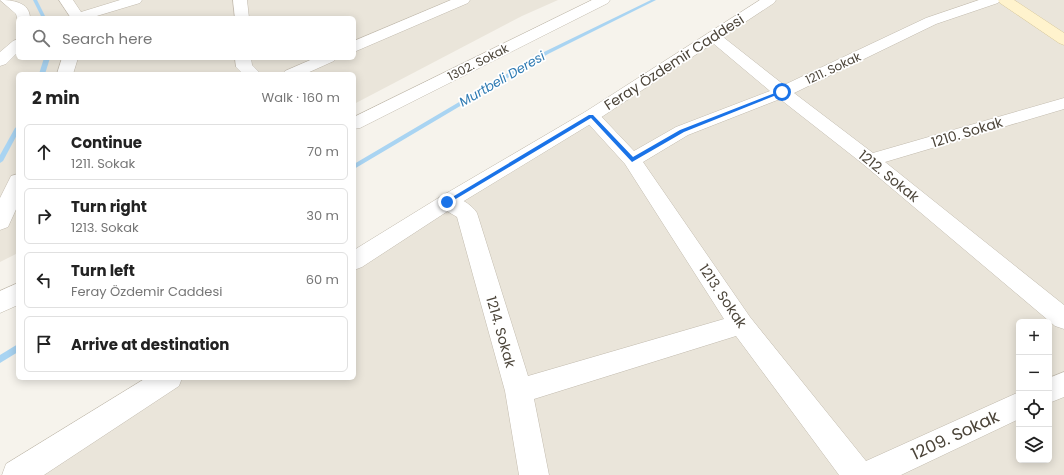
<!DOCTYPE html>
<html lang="en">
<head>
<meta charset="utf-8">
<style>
  :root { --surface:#fff; --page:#f2f2f2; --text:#222; --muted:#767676; --line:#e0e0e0 }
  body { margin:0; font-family:Poppins,sans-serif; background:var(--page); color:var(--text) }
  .controls { position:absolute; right:12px; bottom:12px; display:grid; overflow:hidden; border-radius:6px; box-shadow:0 2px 10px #0003 }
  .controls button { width:36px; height:36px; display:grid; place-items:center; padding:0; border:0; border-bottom:1px solid var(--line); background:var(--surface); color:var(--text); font:20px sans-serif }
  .stop { position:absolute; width:12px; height:12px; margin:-9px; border:3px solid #1a73e8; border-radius:50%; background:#fff }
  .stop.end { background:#1a73e8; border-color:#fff; box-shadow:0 1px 4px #0008 }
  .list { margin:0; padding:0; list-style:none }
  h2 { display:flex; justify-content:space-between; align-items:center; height:52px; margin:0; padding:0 16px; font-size:17px }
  h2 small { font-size:13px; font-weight:400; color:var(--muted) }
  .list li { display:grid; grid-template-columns:26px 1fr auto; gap:12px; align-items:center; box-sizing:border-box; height:56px; margin:0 8px 8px; padding:0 8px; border:1px solid var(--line); border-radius:6px }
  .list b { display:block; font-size:15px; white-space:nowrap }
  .list p { margin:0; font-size:13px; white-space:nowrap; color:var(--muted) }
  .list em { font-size:13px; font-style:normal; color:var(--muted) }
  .icon { flex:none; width:22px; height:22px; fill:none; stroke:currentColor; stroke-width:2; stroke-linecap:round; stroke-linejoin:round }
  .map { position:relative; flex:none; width:1064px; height:475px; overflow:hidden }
  .search { position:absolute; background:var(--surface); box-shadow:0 2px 10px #0003; left:16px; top:16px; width:340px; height:44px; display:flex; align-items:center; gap:10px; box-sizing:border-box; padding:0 14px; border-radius:6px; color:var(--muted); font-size:15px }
  .panel { position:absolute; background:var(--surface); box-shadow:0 2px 10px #0003; left:16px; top:72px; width:340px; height:308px; border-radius:6px }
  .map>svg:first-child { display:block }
  .residential { fill:#eae5da; fill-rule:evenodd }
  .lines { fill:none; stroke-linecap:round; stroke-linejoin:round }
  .stream { fill:#a9d4f2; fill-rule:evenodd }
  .minor-casing { stroke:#c2bbae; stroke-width:1 }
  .tertiary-casing { stroke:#c2bbae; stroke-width:1 }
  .secondary-casing { stroke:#d6c79b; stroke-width:1 }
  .minor { fill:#fff; fill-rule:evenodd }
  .tertiary { fill:#fff; fill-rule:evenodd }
  .secondary { fill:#fff3cd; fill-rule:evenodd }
  .route { fill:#1a73e8 }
  .labels { text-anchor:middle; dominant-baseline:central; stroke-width:3.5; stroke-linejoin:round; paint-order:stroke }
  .far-street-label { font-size:12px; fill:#4b4439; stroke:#fff }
  .far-water-label { font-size:13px; font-style:italic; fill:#2e7ab2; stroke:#fff }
  .street-label { font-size:14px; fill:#4b4439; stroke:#fff }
  .near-street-label { font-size:17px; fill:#4b4439; stroke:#fff }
</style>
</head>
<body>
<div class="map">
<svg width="1064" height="475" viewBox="0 0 1064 475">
  <rect width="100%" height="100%" fill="#f6f3ec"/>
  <!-- residential -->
  <g class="residential">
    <path d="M 0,0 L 558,0 L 522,16 L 354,104 L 354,74 L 18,74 L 18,253 L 0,262 ZM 18,18 L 354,18 L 354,58 L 18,58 Z"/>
    <path d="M 769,0 L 1064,0 L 1064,475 L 17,475 L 169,378 L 354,378 L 354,261 ZM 1019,322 L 1049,322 L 1049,460 L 1019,460 Z"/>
  </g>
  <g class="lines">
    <!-- stream -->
    <g class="stream">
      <polygon points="33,0 37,0 46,18 42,18"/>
      <polygon points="651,0 656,0 548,54 354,169 354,164 544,52"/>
      <polygon points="44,58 50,58 45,74 39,74"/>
      <polygon points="18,126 18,133 3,161 0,163 0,155 15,128"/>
      <polygon points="18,344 18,352 0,363 0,355"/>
    </g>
    <!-- minor casing -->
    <g class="minor-casing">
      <g id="minor">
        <path d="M 0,0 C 12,0 30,2 30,18 L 18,18 L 18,21 L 16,14 Z"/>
        <polygon points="59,0 73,0 81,12 120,0 142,0 140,3 90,18 71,18"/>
        <polygon points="233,0 247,0 249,18 235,18"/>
        <polygon points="451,0 470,0 468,3 354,52 354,41"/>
        <polygon points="592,0 610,0 608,3 360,128 354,129 354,117"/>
        <path d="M 979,0 L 1000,0 L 998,3 L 936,24 L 794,93 L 873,153 L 1064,98 L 1064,109 L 885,162 L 1064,305 L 1064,329 L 1055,326 L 863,164 L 780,99 L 688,135 L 643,162 L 750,317 L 866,461 L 1019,392 L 1019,419 L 901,475 L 839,475 L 736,336 L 534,399 L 549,475 L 519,475 L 505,391 L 457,217 L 440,207 L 437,202 L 440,197 C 452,193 470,202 477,213 L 528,376 L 724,319 L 625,164 L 585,120 L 582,116 L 585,112 L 591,111 L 597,112 L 634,151 L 676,127 L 770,91 L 708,39 L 706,36 L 708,33 L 713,32 L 718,33 L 784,85 L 926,18 Z"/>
        <polygon points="18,39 18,52 6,64 0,66 0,52 13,41"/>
        <polygon points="62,58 78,58 73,74 57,74"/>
        <polygon points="235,58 251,58 252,65 261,74 243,74 236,67"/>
        <polygon points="315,58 336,58 334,61 305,74 283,74 285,71"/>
        <polygon points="18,174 18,205 8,227 0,230 0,198 11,176"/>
        <polygon points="18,283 18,305 0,313 0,291"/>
        <polygon points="1064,372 1064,397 1049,403 1049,378"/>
      </g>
    </g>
    <!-- tertiary casing -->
    <g class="tertiary-casing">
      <g id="tertiary">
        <polygon points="760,0 776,0 774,3 597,120 454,207 362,267 354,270 354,250 440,197 585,112"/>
        <polygon points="146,378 182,378 179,386 44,475 2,475 6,464"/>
      </g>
    </g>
    <!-- secondary casing -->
    <g class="secondary-casing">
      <polygon id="secondary" points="998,0 1014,0 1064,33 1064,45 1059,43 1000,3"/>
    </g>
    <!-- minor -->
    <use href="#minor" class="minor"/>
    <!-- tertiary -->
    <use href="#tertiary" class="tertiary"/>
    <!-- secondary -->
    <use href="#secondary" class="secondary"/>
  </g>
  <!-- route -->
  <polygon class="route" points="780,91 784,92 684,132 632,162 591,118 449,203 444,202 589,115 593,115 633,157 680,130"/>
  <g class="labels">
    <!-- far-street labels -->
    <g class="far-street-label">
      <text transform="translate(478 62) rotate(-27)">1302. Sokak</text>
      <text transform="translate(833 68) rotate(-25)">1211. Sokak</text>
    </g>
    <!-- far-water labels -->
    <g class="far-water-label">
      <text transform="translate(502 79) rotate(-30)">Murtbeli Deresi</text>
    </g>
    <!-- street labels -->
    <g class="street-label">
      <text transform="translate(674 62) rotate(-33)">Feray Özdemir Caddesi</text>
      <text transform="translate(967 132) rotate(-17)">1210. Sokak</text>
      <text transform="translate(889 176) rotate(39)">1212. Sokak</text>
      <text transform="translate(723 296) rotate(56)">1213. Sokak</text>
      <text transform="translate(501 332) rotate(74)">1214. Sokak</text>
    </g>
    <!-- near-street labels -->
    <g class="near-street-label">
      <text transform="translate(955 435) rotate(-25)">1209. Sokak</text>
    </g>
  </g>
</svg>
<div class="controls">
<button>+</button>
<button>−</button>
<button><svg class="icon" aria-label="locate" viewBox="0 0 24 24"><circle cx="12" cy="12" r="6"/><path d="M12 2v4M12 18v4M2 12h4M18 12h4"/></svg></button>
<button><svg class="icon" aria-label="layers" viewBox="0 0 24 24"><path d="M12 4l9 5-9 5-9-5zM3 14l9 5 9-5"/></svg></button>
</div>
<div class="stop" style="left:782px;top:92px"></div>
<div class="stop end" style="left:447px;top:202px"></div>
<div class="search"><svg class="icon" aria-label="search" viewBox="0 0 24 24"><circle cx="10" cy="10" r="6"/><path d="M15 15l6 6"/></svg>Search here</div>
<section class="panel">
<h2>2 min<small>Walk · 160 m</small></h2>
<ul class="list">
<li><svg class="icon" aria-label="ahead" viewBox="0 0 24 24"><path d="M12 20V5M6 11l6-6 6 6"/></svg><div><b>Continue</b><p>1211. Sokak</p></div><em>70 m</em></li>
<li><svg class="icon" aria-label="right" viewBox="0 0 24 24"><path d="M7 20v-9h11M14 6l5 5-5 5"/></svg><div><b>Turn right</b><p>1213. Sokak</p></div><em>30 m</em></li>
<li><svg class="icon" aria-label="left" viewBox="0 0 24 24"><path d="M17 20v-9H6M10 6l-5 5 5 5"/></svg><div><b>Turn left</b><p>Feray Özdemir Caddesi</p></div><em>60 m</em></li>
<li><svg class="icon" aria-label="arrive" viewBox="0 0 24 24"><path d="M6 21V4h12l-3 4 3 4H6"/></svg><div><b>Arrive at destination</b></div></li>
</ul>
</section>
</div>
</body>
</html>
